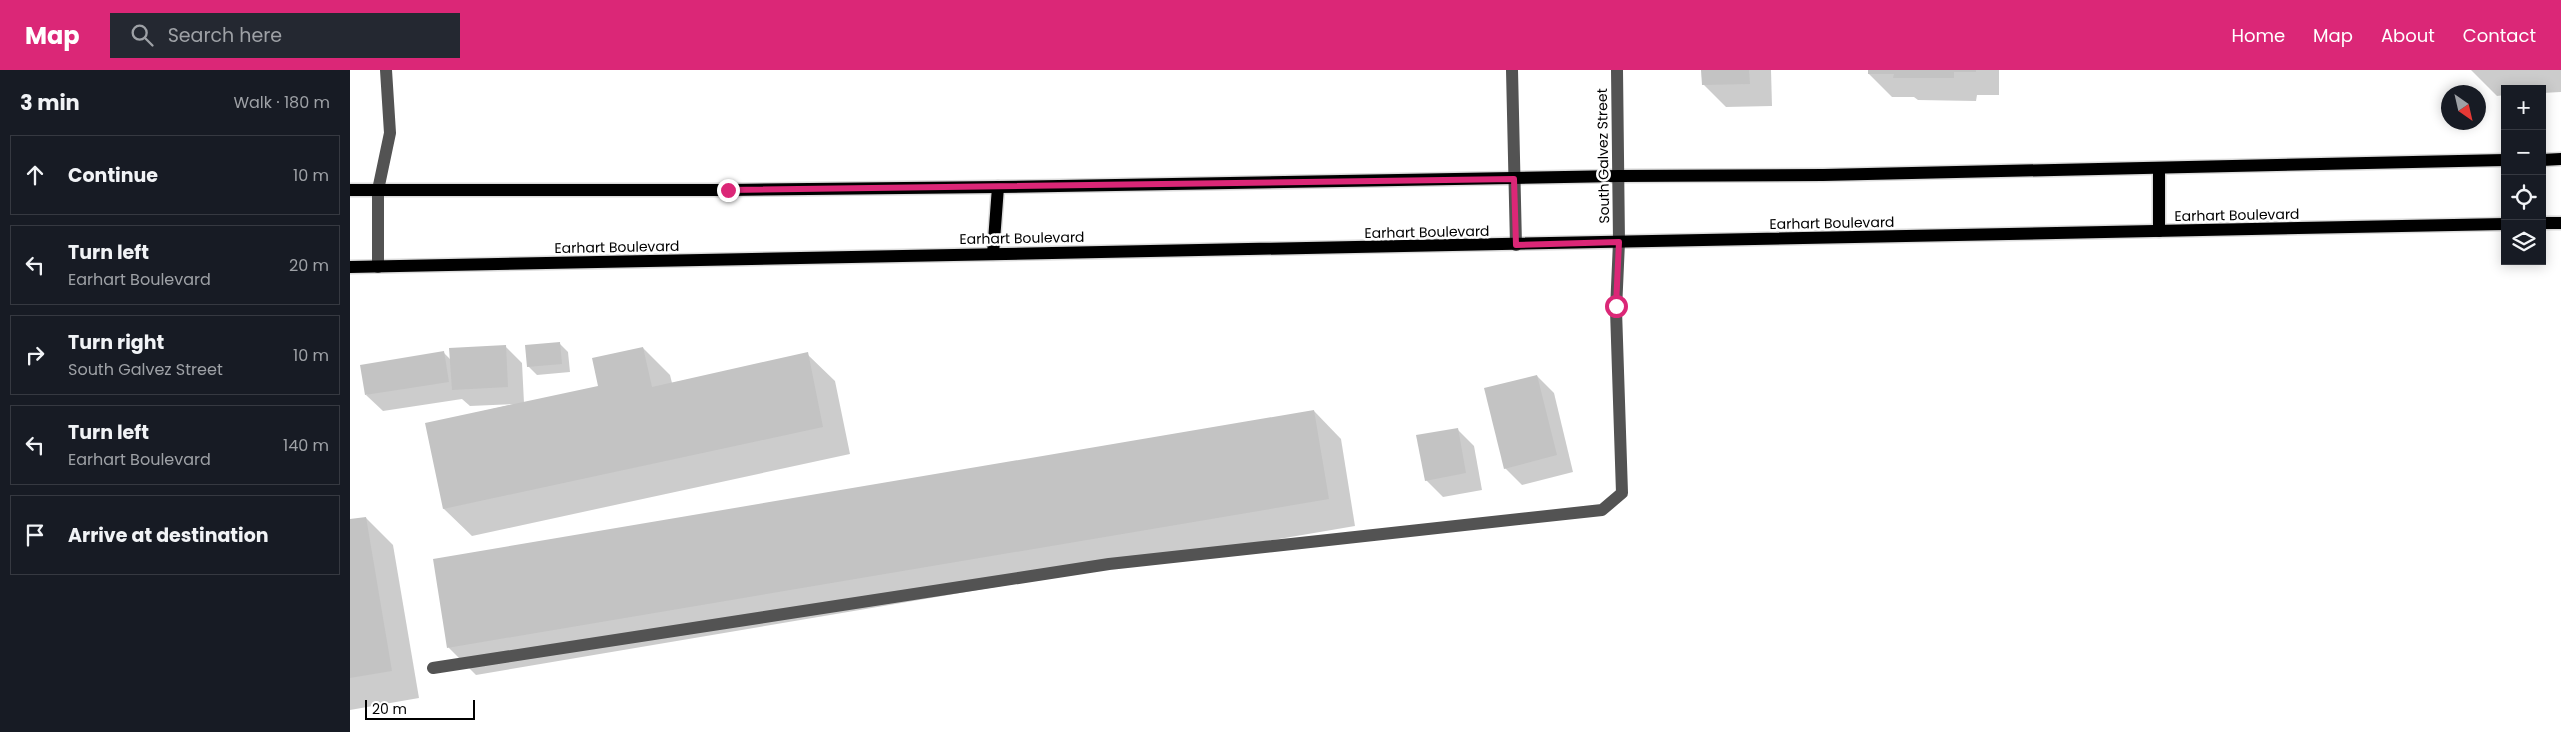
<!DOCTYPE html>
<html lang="en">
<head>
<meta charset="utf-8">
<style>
  :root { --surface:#171b24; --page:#242831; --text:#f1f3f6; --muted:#9ea1a6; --line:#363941; --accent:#db2777 }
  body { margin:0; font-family:Poppins,sans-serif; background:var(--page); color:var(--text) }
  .controls { position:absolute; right:15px; top:15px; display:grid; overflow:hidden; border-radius:0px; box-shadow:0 2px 12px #0003 }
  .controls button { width:45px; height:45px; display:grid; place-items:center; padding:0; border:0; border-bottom:1px solid var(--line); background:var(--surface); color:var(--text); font:25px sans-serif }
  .compass { position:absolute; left:2091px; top:15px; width:45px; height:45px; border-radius:50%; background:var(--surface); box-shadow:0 2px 12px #0003; rotate:146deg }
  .scale { position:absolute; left:15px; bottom:12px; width:110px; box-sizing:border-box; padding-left:5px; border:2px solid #000; border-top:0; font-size:14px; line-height:18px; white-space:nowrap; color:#000; -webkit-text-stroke:4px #fff; paint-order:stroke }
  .stop { position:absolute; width:15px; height:15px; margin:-11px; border:4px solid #db2777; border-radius:50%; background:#fff }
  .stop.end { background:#db2777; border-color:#fff; box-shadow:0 1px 5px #0008 }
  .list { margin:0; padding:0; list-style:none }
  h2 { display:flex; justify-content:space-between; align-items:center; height:65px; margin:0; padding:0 20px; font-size:21px }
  h2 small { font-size:16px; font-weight:400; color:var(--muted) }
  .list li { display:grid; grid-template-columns:32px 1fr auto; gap:15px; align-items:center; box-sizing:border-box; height:80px; margin:0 10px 10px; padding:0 10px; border:1px solid var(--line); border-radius:0px }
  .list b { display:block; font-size:19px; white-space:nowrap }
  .list p { margin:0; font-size:16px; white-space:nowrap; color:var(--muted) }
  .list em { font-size:16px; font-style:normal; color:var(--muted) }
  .icon { flex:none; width:28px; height:28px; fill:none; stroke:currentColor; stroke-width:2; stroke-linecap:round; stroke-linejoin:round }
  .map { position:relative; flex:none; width:2211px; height:662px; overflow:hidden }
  header { display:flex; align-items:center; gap:30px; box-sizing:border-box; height:70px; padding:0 25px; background:var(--accent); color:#fff }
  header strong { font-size:24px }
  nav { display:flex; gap:28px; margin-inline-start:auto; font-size:18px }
  .search { width:350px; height:45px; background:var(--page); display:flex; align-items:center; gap:12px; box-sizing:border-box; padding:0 18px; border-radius:0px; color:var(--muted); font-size:19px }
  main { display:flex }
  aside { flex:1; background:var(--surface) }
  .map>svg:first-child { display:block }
  .shadow { fill:#0003 }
  .building { fill:#c3c3c3 }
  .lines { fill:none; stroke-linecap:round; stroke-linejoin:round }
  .major-casing { stroke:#dbdbdb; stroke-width:15 }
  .minor { stroke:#535353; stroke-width:12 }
  .major { stroke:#000; stroke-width:12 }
  .route { stroke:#db2777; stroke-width:6 }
  .labels { text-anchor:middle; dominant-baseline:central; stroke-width:5; stroke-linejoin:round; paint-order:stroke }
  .street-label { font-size:14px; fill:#000; stroke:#fff }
</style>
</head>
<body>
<header>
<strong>Map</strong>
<div class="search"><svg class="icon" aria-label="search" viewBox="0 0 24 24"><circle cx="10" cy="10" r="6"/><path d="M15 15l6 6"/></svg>Search here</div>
<nav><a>Home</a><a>Map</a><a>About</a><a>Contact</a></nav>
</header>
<main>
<aside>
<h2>3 min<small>Walk · 180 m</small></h2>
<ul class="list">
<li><svg class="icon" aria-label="ahead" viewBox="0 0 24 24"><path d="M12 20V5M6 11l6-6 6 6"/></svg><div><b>Continue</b></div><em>10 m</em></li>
<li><svg class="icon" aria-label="left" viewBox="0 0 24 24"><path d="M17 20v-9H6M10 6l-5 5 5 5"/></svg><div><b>Turn left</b><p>Earhart Boulevard</p></div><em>20 m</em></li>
<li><svg class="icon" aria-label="right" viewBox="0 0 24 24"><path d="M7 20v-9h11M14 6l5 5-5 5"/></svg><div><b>Turn right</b><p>South Galvez Street</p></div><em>10 m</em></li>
<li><svg class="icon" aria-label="left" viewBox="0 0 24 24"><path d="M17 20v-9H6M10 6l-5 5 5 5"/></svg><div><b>Turn left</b><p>Earhart Boulevard</p></div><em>140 m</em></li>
<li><svg class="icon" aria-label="arrive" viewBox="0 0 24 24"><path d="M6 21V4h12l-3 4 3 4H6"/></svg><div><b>Arrive at destination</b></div></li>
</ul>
</aside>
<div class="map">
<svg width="2211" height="662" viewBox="0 0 2211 662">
  <rect width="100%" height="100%" fill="#fff"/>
  <!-- shadow -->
  <g class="shadow">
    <polygon points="1353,0 1421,0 1422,36 1376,37 1353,14"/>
    <polygon points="1519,0 1649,0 1649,25 1627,25 1626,31 1568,30 1564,27 1542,27 1519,4"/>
    <polygon points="2121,0 2211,0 2211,22 2192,23 2192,19 2155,19 2155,25 2147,26"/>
    <polygon points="209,273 218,282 220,302 187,305 178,296"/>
    <polygon points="155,276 172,293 174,333 249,317 293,278 320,305 322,313 457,284 485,311 500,384 122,466 94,439 76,354 164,334 120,336 112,329 33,341 16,325 94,283 101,290"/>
    <polygon points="1187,306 1204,323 1223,402 1172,415 1155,398"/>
    <polygon points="964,341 991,369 1005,456 126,605 99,578 84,490"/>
    <polygon points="1107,359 1124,376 1132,420 1093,427 1076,410"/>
    <polygon points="16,448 43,475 69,628 0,640 0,451"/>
  </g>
  <!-- building -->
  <g class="building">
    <polygon points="1351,0 1399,0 1400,14 1352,15"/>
    <polygon points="1518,0 1626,0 1626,2 1604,2 1604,8 1543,8 1544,4 1518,4"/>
    <polygon points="210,272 212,294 177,297 175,275"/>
    <polygon points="156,275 158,317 102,320 99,278"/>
    <polygon points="293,277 302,317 458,282 473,357 93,439 75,353 248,316 242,288"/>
    <polygon points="94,281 99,312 15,325 10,295"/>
    <polygon points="1187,305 1207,385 1154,399 1134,318"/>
    <polygon points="964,340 979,429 97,578 83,489"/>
    <polygon points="1108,358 1116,403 1075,411 1066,365"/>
    <polygon points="16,447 42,601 0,608 0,449"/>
  </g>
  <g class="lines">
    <!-- major casing -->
    <g class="major-casing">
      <g id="major">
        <polyline points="2192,90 2211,89"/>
        <polyline points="0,120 378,120 648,117 1269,106 1473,105 2155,90"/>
        <polyline points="2192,153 2211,153"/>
        <polyline points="1809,161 1809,98"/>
        <polyline points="643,184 648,117"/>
        <polyline points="0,197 2155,154"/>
      </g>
    </g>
    <!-- minor -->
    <g class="minor">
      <polyline points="1162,0 1166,175"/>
      <polyline points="28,197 28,120 40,63 36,0"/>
      <polyline points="83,598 759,494 1252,440 1272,423 1266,240 1269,172 1267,0"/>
    </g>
    <!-- major -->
    <use href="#major" class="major"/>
  </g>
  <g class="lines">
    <!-- route -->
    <polyline class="route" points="378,120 1164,109 1166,175 1269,172 1266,236"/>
  </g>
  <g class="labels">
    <!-- street labels -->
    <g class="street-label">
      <text transform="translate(1253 86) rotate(-91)">South Galvez Street</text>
      <text transform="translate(1887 145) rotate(-1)">Earhart Boulevard</text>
      <text transform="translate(1482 153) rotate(-1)">Earhart Boulevard</text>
      <text transform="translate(1077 162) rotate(-1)">Earhart Boulevard</text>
      <text transform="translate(672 168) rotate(-1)">Earhart Boulevard</text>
      <text transform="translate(267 177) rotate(-1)">Earhart Boulevard</text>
    </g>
  </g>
</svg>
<div class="controls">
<button>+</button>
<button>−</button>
<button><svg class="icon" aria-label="locate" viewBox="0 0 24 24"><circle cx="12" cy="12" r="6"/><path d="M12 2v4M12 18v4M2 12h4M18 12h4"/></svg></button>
<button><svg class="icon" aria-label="layers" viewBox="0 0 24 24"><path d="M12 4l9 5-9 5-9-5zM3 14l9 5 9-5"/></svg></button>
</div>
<svg class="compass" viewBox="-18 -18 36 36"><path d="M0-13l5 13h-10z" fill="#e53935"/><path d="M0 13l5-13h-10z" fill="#9ea1a6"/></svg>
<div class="scale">20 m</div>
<div class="stop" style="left:1266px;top:236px"></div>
<div class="stop end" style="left:378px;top:120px"></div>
</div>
</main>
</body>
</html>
